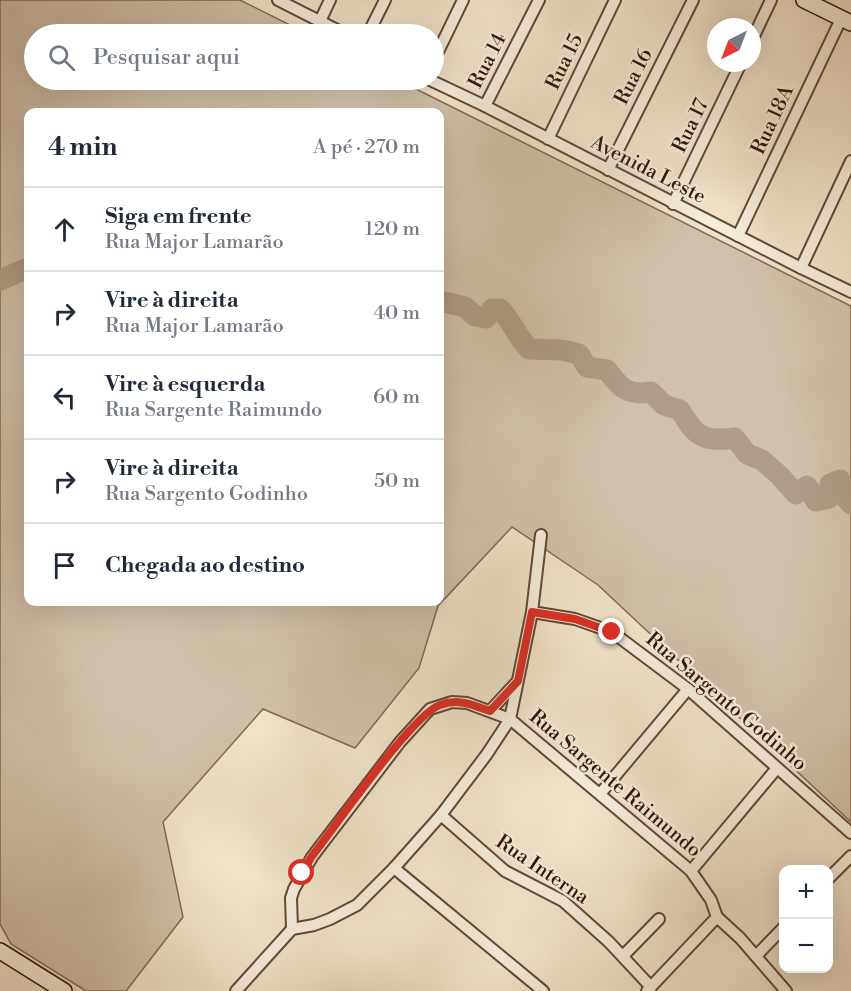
<!DOCTYPE html>
<html lang="pt">
<head>
<meta charset="utf-8">
<style>
  :root { --surface:#fff; --page:#f2f2f3; --text:#1f2937; --muted:#747a83; --line:#e0e1e3 }
  body { margin:0; font-family:"Libre Bodoni",serif; background:var(--page); color:var(--text) }
  .controls { position:absolute; right:18px; bottom:18px; display:grid; overflow:hidden; border-radius:12px; box-shadow:0 6px 24px #0002 }
  .controls button { width:54px; height:54px; display:grid; place-items:center; padding:0; border:0; border-bottom:2px solid var(--line); background:var(--surface); color:var(--text); font:30px sans-serif }
  .compass { position:absolute; left:707px; top:18px; width:54px; height:54px; border-radius:50%; background:var(--surface); box-shadow:0 6px 24px #0002; rotate:222deg }
  .stop { position:absolute; width:18px; height:18px; margin:-14px; border:4px solid #d93025; border-radius:50%; background:#fff }
  .stop.end { background:#d93025; border-color:#fff; box-shadow:0 2px 6px #0008 }
  .list { margin:0; padding:0; list-style:none }
  h2 { display:flex; justify-content:space-between; align-items:center; height:78px; margin:0; padding:0 24px; font-size:26px }
  h2 small { font-size:20px; font-weight:400; color:var(--muted) }
  .list li { display:grid; grid-template-columns:39px 1fr auto; gap:18px; align-items:center; box-sizing:border-box; height:84px; padding:0 24px; border-top:2px solid var(--line) }
  .list b { display:block; font-size:22px; white-space:nowrap }
  .list p { margin:0; font-size:20px; white-space:nowrap; color:var(--muted) }
  .list em { font-size:20px; font-style:normal; color:var(--muted) }
  .icon { flex:none; width:33px; height:33px; fill:none; stroke:currentColor; stroke-width:2; stroke-linecap:round; stroke-linejoin:round }
  .map { position:relative; flex:none; width:851px; height:991px; overflow:hidden }
  .search { position:absolute; background:var(--surface); box-shadow:0 6px 24px #0002; left:24px; top:24px; width:420px; height:66px; display:flex; align-items:center; gap:15px; box-sizing:border-box; padding:0 21px; border-radius:33px; color:var(--muted); font-size:22px }
  .panel { position:absolute; background:var(--surface); box-shadow:0 6px 24px #0002; left:24px; top:108px; width:420px; height:498px; border-radius:12px }
  .map>svg:first-child { display:block }
  .green { fill:#d0c1aa; stroke:#806a58; stroke-width:1.5; fill-rule:evenodd }
  .lines { fill:none; stroke-linecap:round; stroke-linejoin:round }
  .river { stroke:#af9d88; stroke-width:21 }
  .street-casing { stroke:#604837; stroke-width:14 }
  .secondary-casing { stroke:#301406; stroke-width:18 }
  .street { stroke:#f6eddd; stroke-width:10 }
  .secondary { stroke:#f6eddd; stroke-width:15 }
  .route { stroke:#d93025; stroke-width:8 }
  .labels { text-anchor:middle; dominant-baseline:central; stroke-width:5; stroke-linejoin:round; paint-order:stroke }
  .street-label { font-size:20px; fill:#301406; stroke:#f6eddd }
</style>
</head>
<body>
<div class="map">
<svg width="851" height="991" viewBox="0 0 851 991">
  <rect width="100%" height="100%" fill="#f1e4cb"/>
  <filter id="stains"><feTurbulence type="fractalNoise" baseFrequency=".00333" numOctaves="4"/><feColorMatrix values="0 0 0 0 .2 0 0 0 0 .09 0 0 0 0 .02 0 0 0 .5 -.17"/></filter>
  <radialGradient id="worn" r=".72"><stop offset=".6" stop-color="#630" stop-opacity="0"/><stop offset="1" stop-color="#630" stop-opacity=".3"/></radialGradient>
  <!-- green -->
  <path class="green" d="M 0,0 L 240,0 L 308,34 L 34,34 L 34,80 L 398,80 L 851,306 L 851,822 L 598,585 L 512,527 L 438,606 L 419,668 L 355,748 L 263,709 L 163,822 L 183,917 L 126,991 L 86,991 L 11,944 L 0,924 ZM 28,112 L 440,112 L 440,602 L 28,602 Z"/>
  <g class="lines">
    <!-- river -->
    <g class="river">
      <polyline points="0,280 28,268"/>
      <path d="M 440,301 L 465,307 L 475,316 L 486,318 L 492,309 L 500,309 C 512,321 517,337 529,349 L 562,350 L 579,354 L 587,367 L 607,370 C 620,388 628,396 651,392 L 664,405 L 680,410 C 696,437 703,442 735,438 L 747,454 L 762,460 L 780,476 L 796,494 L 807,486 L 816,501 L 829,498 L 830,484 L 840,480 L 845,497 L 851,504"/>
    </g>
    <!-- street casing -->
    <g class="street-casing">
      <g id="street">
        <polyline points="278,0 345,34"/>
        <polyline points="320,21 330,0"/>
        <polyline points="368,34 385,0"/>
        <polyline points="752,40 771,0"/>
        <polyline points="434,60 463,0"/>
        <polyline points="430,80 485,106 801,268 851,292"/>
        <polyline points="485,106 539,0"/>
        <polyline points="548,139 615,0"/>
        <polyline points="608,170 693,0"/>
        <polyline points="673,204 741,63"/>
        <polyline points="738,236 841,19"/>
        <polyline points="801,268 851,161"/>
        <polyline points="532,612 575,619 612,632 688,689 851,833"/>
        <polyline points="490,711 516,683"/>
        <polyline points="600,794 688,689"/>
        <polyline points="441,815 505,871 563,901 609,942 651,987"/>
        <polyline points="394,868 543,991"/>
        <polyline points="691,871 777,768"/>
        <polyline points="828,879 851,856"/>
        <polyline points="292,929 291,898 294,889 312,857 400,742 430,709 452,702 467,703 510,719 691,871 711,900 717,917 740,938 786,991"/>
        <polyline points="623,956 659,919"/>
        <polyline points="756,956 784,927"/>
        <polyline points="236,991 292,929 314,925 330,919 357,905 394,868 441,815 487,754 510,719 532,612 541,535"/>
        <polyline points="647,991 717,917"/>
      </g>
    </g>
    <!-- secondary casing -->
    <g class="secondary-casing">
      <g id="secondary">
        <polyline points="804,0 851,23"/>
        <polyline points="0,951 64,991"/>
      </g>
    </g>
    <!-- street -->
    <use href="#street" class="street"/>
    <!-- secondary -->
    <use href="#secondary" class="secondary"/>
  </g>
  <g class="lines">
    <!-- route -->
    <path class="route" d="M 302,873 L 312,856 C 335,827 412,715 440,705 C 458,698 473,705 490,711 L 518,681 L 532,612 L 575,619 L 612,632"/>
  </g>
  <g class="labels">
    <!-- street labels -->
    <g class="street-label">
      <text transform="translate(488 61) rotate(-63)">Rua 14</text>
      <text transform="translate(565 62) rotate(-64)">Rua 15</text>
      <text transform="translate(634 77) rotate(-63)">Rua 16</text>
      <text transform="translate(773 120) rotate(-65)">Rua 18A</text>
      <text transform="translate(691 126) rotate(-64)">Rua 17</text>
      <text transform="translate(648 170) rotate(27)">Avenida Leste</text>
      <text transform="translate(726 702) rotate(40)">Rua Sargento Godinho</text>
      <text transform="translate(615 784) rotate(40)">Rua Sargente Raimundo</text>
      <text transform="translate(542 870) rotate(34)">Rua Interna</text>
    </g>
  </g>
  <rect width="100%" height="100%" filter="url(#stains)"/>
  <rect width="100%" height="100%" fill="url(#worn)"/>
</svg>
<div class="controls">
<button>+</button>
<button>−</button>
</div>
<svg class="compass" viewBox="-18 -18 36 36"><path d="M0-13l5 13h-10z" fill="#e53935"/><path d="M0 13l5-13h-10z" fill="#747a83"/></svg>
<div class="stop" style="left:302px;top:873px"></div>
<div class="stop end" style="left:612px;top:632px"></div>
<div class="search"><svg class="icon" aria-label="search" viewBox="0 0 24 24"><circle cx="10" cy="10" r="6"/><path d="M15 15l6 6"/></svg>Pesquisar aqui</div>
<section class="panel">
<h2>4 min<small>A pé · 270 m</small></h2>
<ul class="list">
<li><svg class="icon" aria-label="ahead" viewBox="0 0 24 24"><path d="M12 20V5M6 11l6-6 6 6"/></svg><div><b>Siga em frente</b><p>Rua Major Lamarão</p></div><em>120 m</em></li>
<li><svg class="icon" aria-label="right" viewBox="0 0 24 24"><path d="M7 20v-9h11M14 6l5 5-5 5"/></svg><div><b>Vire à direita</b><p>Rua Major Lamarão</p></div><em>40 m</em></li>
<li><svg class="icon" aria-label="left" viewBox="0 0 24 24"><path d="M17 20v-9H6M10 6l-5 5 5 5"/></svg><div><b>Vire à esquerda</b><p>Rua Sargente Raimundo</p></div><em>60 m</em></li>
<li><svg class="icon" aria-label="right" viewBox="0 0 24 24"><path d="M7 20v-9h11M14 6l5 5-5 5"/></svg><div><b>Vire à direita</b><p>Rua Sargento Godinho</p></div><em>50 m</em></li>
<li><svg class="icon" aria-label="arrive" viewBox="0 0 24 24"><path d="M6 21V4h12l-3 4 3 4H6"/></svg><div><b>Chegada ao destino</b></div></li>
</ul>
</section>
</div>
</body>
</html>
